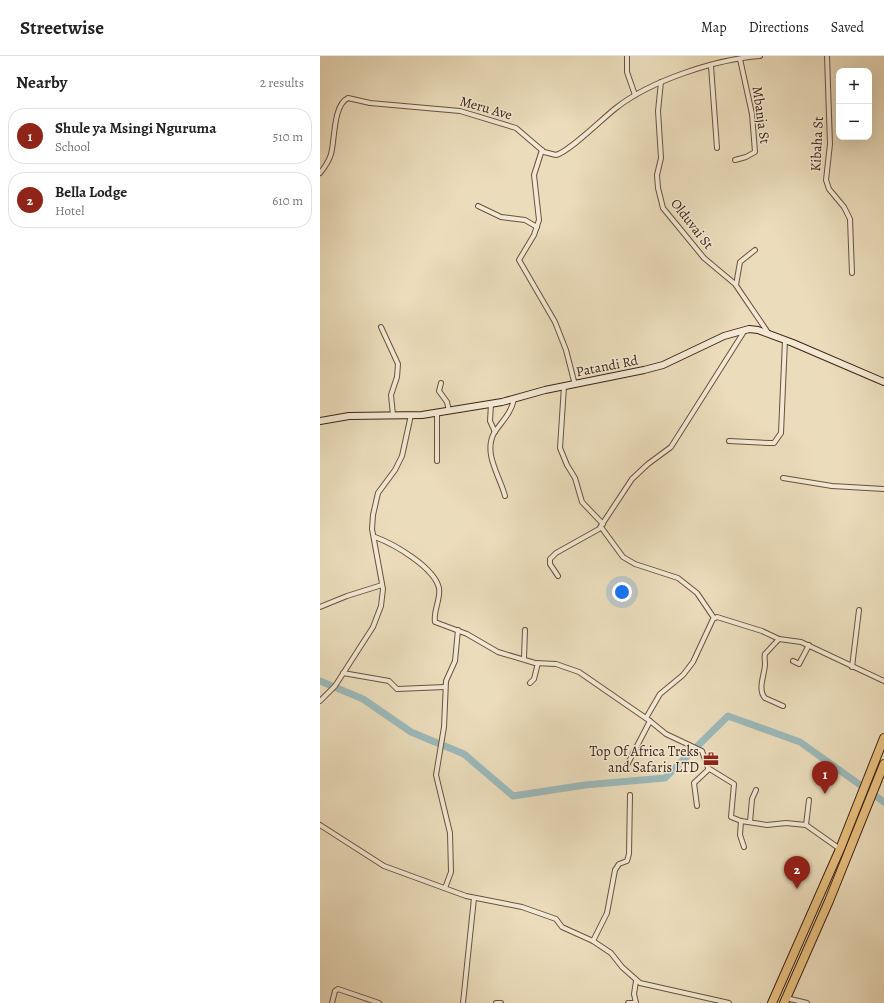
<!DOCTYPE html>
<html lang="en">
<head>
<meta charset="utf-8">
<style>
  :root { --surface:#fff; --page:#f2f2f2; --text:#222; --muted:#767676; --line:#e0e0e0; --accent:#8f2418 }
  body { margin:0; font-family:Alegreya,serif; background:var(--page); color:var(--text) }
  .controls { position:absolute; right:12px; top:12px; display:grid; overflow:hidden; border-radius:8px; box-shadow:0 4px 16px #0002 }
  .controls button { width:36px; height:36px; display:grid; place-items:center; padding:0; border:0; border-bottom:1px solid var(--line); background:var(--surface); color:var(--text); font:20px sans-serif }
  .you { position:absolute; left:302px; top:536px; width:14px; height:14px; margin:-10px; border:3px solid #fff; border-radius:50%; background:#1a73e8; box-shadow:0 0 0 6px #1a73e833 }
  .badge { display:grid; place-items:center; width:26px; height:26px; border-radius:50%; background:var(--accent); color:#fff; font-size:13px; font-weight:700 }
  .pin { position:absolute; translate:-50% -33px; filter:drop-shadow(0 1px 2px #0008) }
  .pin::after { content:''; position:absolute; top:21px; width:14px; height:12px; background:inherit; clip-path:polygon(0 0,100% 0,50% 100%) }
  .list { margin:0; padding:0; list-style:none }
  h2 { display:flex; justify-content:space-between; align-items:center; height:52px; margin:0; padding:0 16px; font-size:17px }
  h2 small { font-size:13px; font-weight:400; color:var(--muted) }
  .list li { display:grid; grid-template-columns:26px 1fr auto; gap:12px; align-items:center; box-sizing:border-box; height:56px; margin:0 8px 8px; padding:0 8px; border:1px solid var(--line); border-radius:16px }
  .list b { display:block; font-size:15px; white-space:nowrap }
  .list p { margin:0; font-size:13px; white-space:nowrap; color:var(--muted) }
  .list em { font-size:13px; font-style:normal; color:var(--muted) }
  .map { position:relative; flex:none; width:564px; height:947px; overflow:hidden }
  header { display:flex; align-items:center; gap:24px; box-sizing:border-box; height:56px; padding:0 20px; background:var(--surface); border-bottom:1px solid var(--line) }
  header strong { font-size:19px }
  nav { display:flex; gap:22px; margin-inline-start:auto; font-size:14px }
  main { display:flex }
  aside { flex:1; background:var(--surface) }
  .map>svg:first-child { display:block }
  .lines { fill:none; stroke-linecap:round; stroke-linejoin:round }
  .river { stroke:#9cb9ba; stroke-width:7 }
  .street-casing { stroke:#69523e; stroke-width:6 }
  .secondary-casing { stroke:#3e2415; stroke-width:8 }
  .highway-casing { stroke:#3e2415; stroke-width:10 }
  .street { stroke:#f2e8d3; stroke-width:4 }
  .secondary { stroke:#f2e8d3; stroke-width:6 }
  .highway { stroke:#e6be7e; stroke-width:8 }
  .labels { text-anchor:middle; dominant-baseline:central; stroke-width:3; stroke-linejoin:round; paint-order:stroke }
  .street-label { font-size:14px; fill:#3e2415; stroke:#f2e8d3 }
  .poi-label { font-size:14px; fill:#3e2415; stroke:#f2e8d3; text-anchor:end }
</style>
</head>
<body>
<header>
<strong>Streetwise</strong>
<nav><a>Map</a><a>Directions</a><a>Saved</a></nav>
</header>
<main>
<aside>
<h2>Nearby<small>2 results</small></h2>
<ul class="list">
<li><span class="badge">1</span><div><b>Shule ya Msingi Nguruma</b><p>School</p></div><em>510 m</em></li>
<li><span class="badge">2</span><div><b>Bella Lodge</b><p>Hotel</p></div><em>610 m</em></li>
</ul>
</aside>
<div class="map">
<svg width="564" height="947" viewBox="0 0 564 947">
  <rect width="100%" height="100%" fill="#ebdcbb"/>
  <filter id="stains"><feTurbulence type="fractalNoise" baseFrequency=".005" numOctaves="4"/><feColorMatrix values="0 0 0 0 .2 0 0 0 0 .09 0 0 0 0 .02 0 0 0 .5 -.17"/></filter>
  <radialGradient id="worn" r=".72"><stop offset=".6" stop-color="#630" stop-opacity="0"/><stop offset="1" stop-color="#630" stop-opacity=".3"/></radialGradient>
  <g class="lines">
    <!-- river -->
    <polyline class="river" points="0,625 43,643 91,676 144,698 193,740 265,729 345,722 408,660 480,686 564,746"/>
    <!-- street casing -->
    <g class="street-casing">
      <g id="street">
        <polyline points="307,0 307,16 315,39"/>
        <polyline points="507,0 510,88 506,124 509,133 524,151 530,163 532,217"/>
        <polyline points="391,10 397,92"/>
        <polyline points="341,26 338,55 341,102 337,119 338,132 343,152 384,202 415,228 449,278"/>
        <polyline points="222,94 214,119 219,164 214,179 199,204 235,266 246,294 255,329"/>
        <polyline points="415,104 426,101 435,96 432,58 420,3"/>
        <path d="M 0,117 C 5,111 9,105 11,98 C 15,84 13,49 28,42 L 50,47 L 140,55 L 196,72 L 224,96 L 236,99 C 249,96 283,62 296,52 C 330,25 396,3 440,0"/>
        <polyline points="158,150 181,161 205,164 217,171"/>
        <polyline points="416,229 420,206 435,194"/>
        <polyline points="61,271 78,308 77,321 71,339 73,359"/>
        <polyline points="121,327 119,335 127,346 129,355"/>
        <polyline points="244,330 240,392 247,409 255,422 262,446 283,468"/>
        <polyline points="171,348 170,365 175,376"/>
        <polyline points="409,385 449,387 454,387 461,377 465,284"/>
        <polyline points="117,405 117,357"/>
        <polyline points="463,422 512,430 564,433"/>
        <path d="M 185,440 C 180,420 163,398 174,377 C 182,365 191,358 194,343"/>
        <polyline points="281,471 303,501 315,508 358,522 377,537 394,562"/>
        <path d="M 55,481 C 74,488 114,511 119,532 C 121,543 113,555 115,566 L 147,578 L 178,596 L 215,607 L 236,608 L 259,616 L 330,665 L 346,678 L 382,695 L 388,712 L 414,728 L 411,761 L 421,765 L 447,769 L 466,767 L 486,769 L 520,793"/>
        <polyline points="238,520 230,508 230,503 236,497 279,473 312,423 328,408 351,391 425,274"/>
        <polyline points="0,551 27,540 62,529"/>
        <path d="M 459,583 L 445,598 C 444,601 445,604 445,608 C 445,618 437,633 445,642 L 463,650"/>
        <polyline points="204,602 205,574"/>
        <polyline points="473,605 479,608 489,589"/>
        <polyline points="532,611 539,554"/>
        <polyline points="23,617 69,625 77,633 125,631"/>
        <polyline points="210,627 214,623 218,607"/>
        <polyline points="0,645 15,630 53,571 61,550 63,533 52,473 53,459 58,437 75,414 82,400 91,359"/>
        <polyline points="326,662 340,638 363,619 373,606 393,563 397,561 442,575 459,583 481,586 564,625"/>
        <polyline points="305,713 330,665"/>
        <polyline points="377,750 374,727 389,713"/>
        <polyline points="421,765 420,779 424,791"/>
        <polyline points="430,766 432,743 436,734"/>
        <polyline points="0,769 64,810 146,840 202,851 236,863 242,871 273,885 291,897 302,911 320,927 409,947"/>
        <polyline points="486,769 489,744"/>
        <polyline points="125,832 131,816 130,777 116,719 124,671 126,625 135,605 138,574"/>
        <polyline points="273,885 287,857 295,814 299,808 307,805 309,798 310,739"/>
        <polyline points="466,942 487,947"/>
        <polyline points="12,947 15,935 18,933 59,947"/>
        <polyline points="143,947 154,842"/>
        <polyline points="176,947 181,947"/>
        <polyline points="308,947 316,947"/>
        <polyline points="316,947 314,938 316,925"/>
      </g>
    </g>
    <!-- secondary casing -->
    <g class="secondary-casing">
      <polyline id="secondary" points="0,365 29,360 102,359 182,346 225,334 324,314 343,309 404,280 429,273 438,274 473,287 564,326"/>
    </g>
    <!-- highway casing -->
    <g class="highway-casing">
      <g id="highway">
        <polyline points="452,947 520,793 564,682"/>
        <polyline points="464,947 509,845 564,708"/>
      </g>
    </g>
    <!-- street -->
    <use href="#street" class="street"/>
    <!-- secondary -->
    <use href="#secondary" class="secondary"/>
    <!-- highway -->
    <use href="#highway" class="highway"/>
  </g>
  <!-- icons -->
  <defs>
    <g id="office-bare" transform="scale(1.2)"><path d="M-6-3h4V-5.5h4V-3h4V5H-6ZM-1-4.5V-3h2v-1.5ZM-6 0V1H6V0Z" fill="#8f2418" stroke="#f2e8d3" stroke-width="2.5" paint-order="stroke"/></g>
  </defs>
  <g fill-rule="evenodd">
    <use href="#office-bare" x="391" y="703"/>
  </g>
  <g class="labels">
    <!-- street labels -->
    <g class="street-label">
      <text transform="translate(166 52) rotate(16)">Meru Ave</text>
      <text transform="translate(441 59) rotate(82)">Mbanja St</text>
      <text transform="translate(497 88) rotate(-87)">Kibaha St</text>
      <text transform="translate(372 168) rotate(52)">Olduvai St</text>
      <text transform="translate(287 310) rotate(-11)">Patandi Rd</text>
    </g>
    <!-- poi labels -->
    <g class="poi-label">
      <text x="379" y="695">Top Of Africa Treks<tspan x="379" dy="16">and Safaris LTD</tspan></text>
    </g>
  </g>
  <rect width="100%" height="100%" filter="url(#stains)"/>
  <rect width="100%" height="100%" fill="url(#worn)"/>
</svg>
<div class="controls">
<button>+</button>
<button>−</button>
</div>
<div class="you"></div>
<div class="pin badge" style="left:505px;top:738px">1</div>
<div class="pin badge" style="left:477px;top:833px">2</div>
</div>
</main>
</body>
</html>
